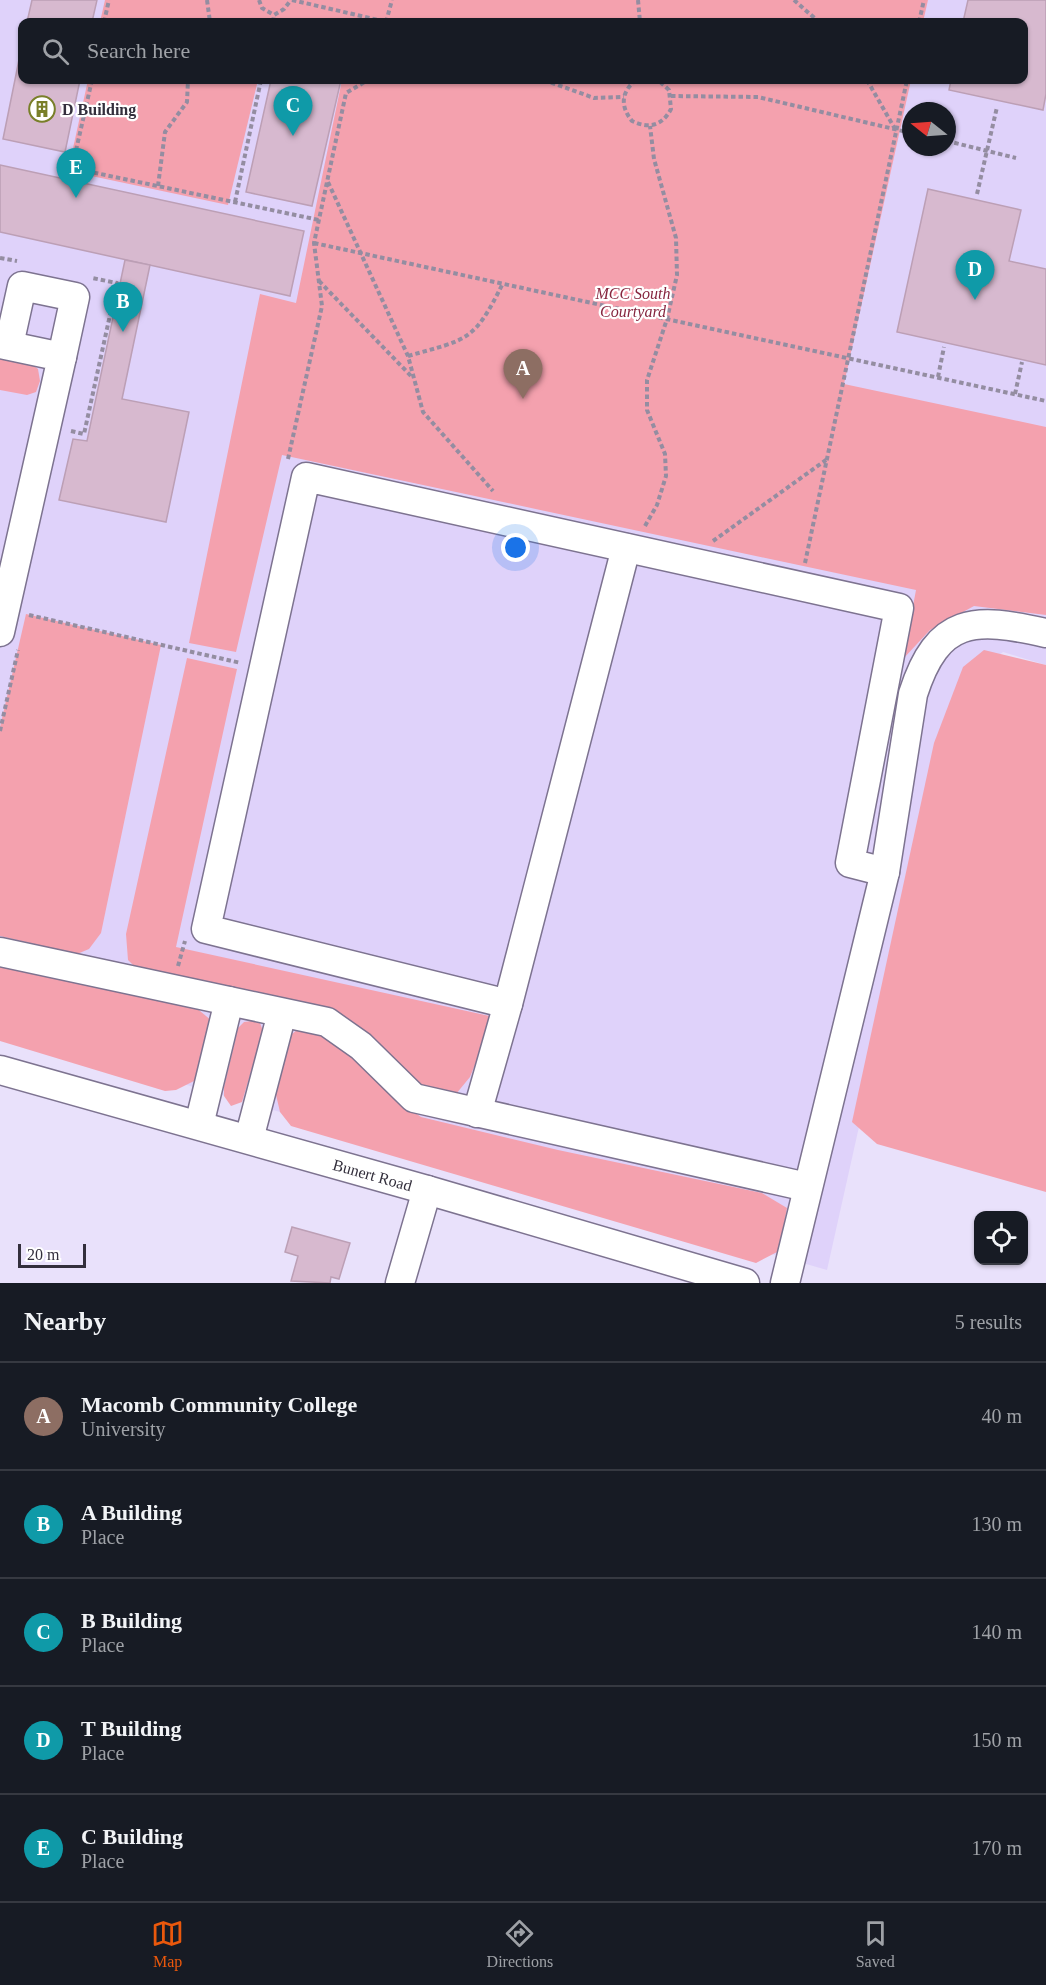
<!DOCTYPE html>
<html lang="en">
<head>
<meta charset="utf-8">
<style>
  :root { --surface:#171b24; --page:#20242c; --text:#f1f3f6; --muted:#9ea1a6; --line:#363941; --accent:#ea580c }
  body { margin:0; font-family:"Times New Roman",serif; background:var(--page); color:var(--text) }
  .controls { position:absolute; right:18px; bottom:18px; display:grid; overflow:hidden; border-radius:12px; box-shadow:0 2px 4px #0004 }
  .controls button { width:54px; height:54px; display:grid; place-items:center; padding:0; border:0; border-bottom:2px solid var(--line); background:var(--surface); color:var(--text); font:30px sans-serif }
  .compass { position:absolute; left:902px; top:102px; width:54px; height:54px; border-radius:50%; background:var(--surface); box-shadow:0 2px 4px #0004; rotate:287deg }
  .scale { position:absolute; left:18px; bottom:15px; width:68px; box-sizing:border-box; padding-left:6px; border:3px solid #332f3c; border-top:0; font-size:16px; line-height:21px; white-space:nowrap; color:#332f3c; -webkit-text-stroke:4px #fff; paint-order:stroke }
  .you { position:absolute; left:516px; top:548px; width:21px; height:21px; margin:-15px; border:4px solid #fff; border-radius:50%; background:#1a73e8; box-shadow:0 0 0 9px #1a73e833 }
  .badge { display:grid; place-items:center; width:39px; height:39px; border-radius:50%; background:var(--accent); color:#fff; font-size:20px; font-weight:700 }
  .pin { position:absolute; translate:-50% -50px; filter:drop-shadow(0 2px 3px #0008) }
  .pin::after { content:''; position:absolute; top:32px; width:21px; height:18px; background:inherit; clip-path:polygon(0 0,100% 0,50% 100%) }
  .list { margin:0; padding:0; list-style:none }
  h2 { display:flex; justify-content:space-between; align-items:center; height:78px; margin:0; padding:0 24px; font-size:26px }
  h2 small { font-size:20px; font-weight:400; color:var(--muted) }
  .list li { display:grid; grid-template-columns:39px 1fr auto; gap:18px; align-items:center; box-sizing:border-box; height:108px; padding:0 24px; border-top:2px solid var(--line) }
  .list b { display:block; font-size:22px; white-space:nowrap }
  .list p { margin:0; font-size:20px; white-space:nowrap; color:var(--muted) }
  .list em { font-size:20px; font-style:normal; color:var(--muted) }
  .icon { flex:none; width:33px; height:33px; fill:none; stroke:currentColor; stroke-width:2; stroke-linecap:round; stroke-linejoin:round }
  .map { position:relative; flex:none; width:1046px; height:1283px; overflow:hidden }
  .search { position:absolute; background:var(--surface); box-shadow:0 2px 4px #0004; left:18px; right:18px; top:18px; height:66px; display:flex; align-items:center; gap:15px; box-sizing:border-box; padding:0 21px; border-radius:12px; color:var(--muted); font-size:22px }
  .sheet { height:618px; background:var(--surface) }
  nav { display:flex; justify-content:space-around; align-items:center; box-sizing:border-box; height:84px; border-top:2px solid var(--line); background:var(--surface); font-size:16px; color:var(--muted) }
  nav a { display:grid; justify-items:center; gap:3px }
  nav .on { color:var(--accent) }
  .map>svg:first-child { display:block }
  .built { fill:#dfd2fa; fill-rule:evenodd }
  .green { fill:#f4a1ae }
  .building { fill:#d7b9cf; stroke:#bc9fb5; stroke-width:1.5 }
  .lines { fill:none; stroke-linecap:round; stroke-linejoin:round }
  .minor-casing { stroke:#7d7390; stroke-width:31 }
  .path { stroke:#948da1; stroke-width:4; stroke-dasharray:4.5 3; stroke-linecap:butt }
  .minor { stroke:#fff; stroke-width:28 }
  .labels { text-anchor:middle; dominant-baseline:central; stroke-width:4.5; stroke-linejoin:round; paint-order:stroke }
  .poi-label { font-size:16px; font-weight:bold; fill:#332f3c; stroke:#fff; text-anchor:start }
  .park-label { font-size:16px; font-style:italic; fill:#86263f; stroke:#fff }
  .street-label { font-size:16px; fill:#332f3c; stroke:#fff }
</style>
</head>
<body>
<div class="map">
<svg width="1046" height="1283" viewBox="0 0 1046 1283">
  <rect width="100%" height="100%" fill="#e9e1fb"/>
  <!-- built -->
  <path class="built" d="M 0,0 L 1046,0 L 1046,665 L 1003,652 L 957,688 L 827,1270 L 0,1031 ZM 22,22 L 1024,22 L 1024,80 L 22,80 ZM 911,111 L 947,111 L 947,147 L 911,147 Z"/>
  <!-- green -->
  <g class="green">
    <polygon points="105,0 928,0 923,22 100,22"/>
    <polygon points="88,80 258,80 228,205 68,171"/>
    <polygon points="342,80 911,80 844,384 1046,427 1046,615 974,606 930,630 903,659 916,590 282,455 236,652 189,643 260,294 296,303"/>
    <polygon points="0,357 30,363 38,369 40,381 36,392 27,395 0,390"/>
    <polygon points="26,614 161,645 101,933 89,949 77,954 0,936 0,727"/>
    <polygon points="984,650 1046,665 1046,1192 877,1144 852,1122 934,743 963,667"/>
    <polygon points="187,658 237,669 176,947 494,1017 470,1077 456,1094 430,1092 402,1075 384,1051 352,1021 323,1008 136,968 128,960 126,934"/>
    <polygon points="0,962 194,1006 212,1021 196,1080 176,1090 165,1091 0,1041"/>
    <polygon points="252,1021 260,1023 263,1031 242,1102 231,1106 224,1096 224,1087 238,1028 244,1022"/>
    <polygon points="297,1030 321,1035 342,1047 394,1097 421,1117 558,1150 762,1193 787,1208 779,1251 756,1263 291,1126 280,1112 269,1065 287,1038"/>
  </g>
  <!-- building -->
  <g class="building">
    <polygon points="32,0 97,0 92,22 27,22"/>
    <polygon points="968,0 1046,0 1046,94 1043,110 949,90 951,80 1024,80 1024,22 963,22"/>
    <polygon points="22,45 22,80 80,80 65,152 3,139"/>
    <polygon points="271,80 341,80 312,206 246,192"/>
    <polygon points="0,165 304,231 290,296 0,232"/>
    <polygon points="928,189 1021,210 1009,261 1046,269 1046,365 897,332"/>
    <polygon points="125,260 150,265 122,399 189,412 166,522 59,500 73,439 87,441"/>
    <polygon points="292,1227 350,1243 339,1279 331,1277 330,1283 291,1281 298,1256 285,1252"/>
  </g>
  <g class="lines">
    <!-- minor casing -->
    <g class="minor-casing">
      <g id="minor">
        <polyline points="0,344 62,357 0,632"/>
        <polyline points="9,345 22,286 75,297 62,357"/>
        <polyline points="0,952 327,1022 361,1046 414,1098 807,1187"/>
        <polyline points="508,1004 206,929 306,477 899,608 850,863 885,872"/>
        <path id="s1" d="M 0,1070 L 427,1190 L 745,1283"/>
        <polyline points="477,1113 508,1004 626,548"/>
        <polyline points="199,1125 229,1001"/>
        <polyline points="249,1139 282,1013"/>
        <polyline points="400,1283 427,1190"/>
        <path d="M 785,1283 L 885,872 L 913,694 C 938,616 974,617 1046,633"/>
      </g>
    </g>
    <!-- path -->
    <g class="path">
      <polyline points="207,0 210,22"/>
      <polyline points="259,0 262,8 274,15"/>
      <polyline points="292,0 387,22"/>
      <polyline points="638,0 640,22"/>
      <polyline points="794,0 819,22"/>
      <polyline points="104,22 109,0"/>
      <polyline points="273,22 274,15 284,9 291,0"/>
      <polyline points="386,22 392,0"/>
      <polyline points="919,22 924,0"/>
      <polyline points="92,80 72,168 319,220"/>
      <polyline points="544,80 594,98 624,97"/>
      <path d="M 636,80 C 621,92 620,106 632,121 C 649,129 662,126 671,109 L 669,90 L 658,80"/>
      <polyline points="867,80 895,129"/>
      <polyline points="671,96 758,97 911,133"/>
      <polyline points="947,141 1016,158"/>
      <polyline points="328,182 408,356 423,412 493,491"/>
      <polyline points="158,186 165,132 187,102 188,80"/>
      <polyline points="977,194 997,107"/>
      <polyline points="235,202 261,80"/>
      <polyline points="314,243 1046,401"/>
      <polyline points="0,258 17,261"/>
      <polyline points="319,281 412,377"/>
      <path d="M 408,356 C 468,339 474,342 503,283"/>
      <polyline points="938,377 944,347"/>
      <polyline points="1015,394 1022,362"/>
      <polyline points="71,431 84,434 117,283 92,278"/>
      <polyline points="288,459 322,306 314,243 346,93 368,80"/>
      <polyline points="645,526 657,505 666,476 665,454 647,410 647,380 667,319 677,275 676,238 654,159 650,126"/>
      <polyline points="713,541 826,460"/>
      <polyline points="805,563 907,80"/>
      <polyline points="29,615 241,663"/>
      <polyline points="0,731 18,650"/>
      <polyline points="178,966 185,941"/>
    </g>
    <!-- minor -->
    <use href="#minor" class="minor"/>
  </g>
  <!-- icons -->
  <defs>
    <g id="building-ring" transform="scale(1.35)"><circle r="9.5" fill="#fff" stroke="#797f29" stroke-width="1.5"/><path d="M-4-6H4V6H1V3H-1V6H-4ZM-2.5-4.3h1.7v1.8h-1.7ZM.8-4.3h1.7v1.8H.8ZM-2.5-1h1.7V.8h-1.7ZM.8-1h1.7V.8H.8Z" fill="#797f29"/></g>
  </defs>
  <g fill-rule="evenodd">
    <use href="#building-ring" x="42" y="109"/>
  </g>
  <g class="labels">
    <!-- poi labels -->
    <g class="poi-label">
      <text x="62" y="109">D Building</text>
    </g>
    <!-- park labels -->
    <g class="park-label">
      <text x="633" y="293">MCC South<tspan x="633" dy="18">Courtyard</tspan></text>
    </g>
    <!-- street labels -->
    <g class="street-label">
      <text stroke="none"><textPath href="#s1" startOffset="387">Bunert Road</textPath></text>
    </g>
  </g>
</svg>
<div class="controls">
<button><svg class="icon" aria-label="locate" viewBox="0 0 24 24"><circle cx="12" cy="12" r="6"/><path d="M12 2v4M12 18v4M2 12h4M18 12h4"/></svg></button>
</div>
<svg class="compass" viewBox="-18 -18 36 36"><path d="M0-13l5 13h-10z" fill="#e53935"/><path d="M0 13l5-13h-10z" fill="#9ea1a6"/></svg>
<div class="scale">20 m</div>
<div class="you"></div>
<div class="pin badge" style="left:523px;top:399px;background:#8d6e63">A</div>
<div class="pin badge" style="left:123px;top:332px;background:#0f9aa8">B</div>
<div class="pin badge" style="left:293px;top:136px;background:#0f9aa8">C</div>
<div class="pin badge" style="left:975px;top:300px;background:#0f9aa8">D</div>
<div class="pin badge" style="left:76px;top:198px;background:#0f9aa8">E</div>
<div class="search"><svg class="icon" aria-label="search" viewBox="0 0 24 24"><circle cx="10" cy="10" r="6"/><path d="M15 15l6 6"/></svg>Search here</div>
</div>
<section class="sheet">
<h2>Nearby<small>5 results</small></h2>
<ul class="list">
<li><span class="badge" style="background:#8d6e63">A</span><div><b>Macomb Community College</b><p>University</p></div><em>40 m</em></li>
<li><span class="badge" style="background:#0f9aa8">B</span><div><b>A Building</b><p>Place</p></div><em>130 m</em></li>
<li><span class="badge" style="background:#0f9aa8">C</span><div><b>B Building</b><p>Place</p></div><em>140 m</em></li>
<li><span class="badge" style="background:#0f9aa8">D</span><div><b>T Building</b><p>Place</p></div><em>150 m</em></li>
<li><span class="badge" style="background:#0f9aa8">E</span><div><b>C Building</b><p>Place</p></div><em>170 m</em></li>
</ul>
</section>
<nav>
<a class="on"><svg class="icon" aria-label="map" viewBox="0 0 24 24"><path d="M3 6l6-2 6 2 6-2v14l-6 2-6-2-6 2zM9 4v14M15 6v14"/></svg>Map</a>
<a><svg class="icon" aria-label="directions" viewBox="0 0 24 24"><path d="M12 3l9 9-9 9-9-9zM9 14v-3h6M13 9l2 2-2 2"/></svg>Directions</a>
<a><svg class="icon" aria-label="saved" viewBox="0 0 24 24"><path d="M7 4h10v16l-5-4-5 4z"/></svg>Saved</a>
</nav>
</body>
</html>
